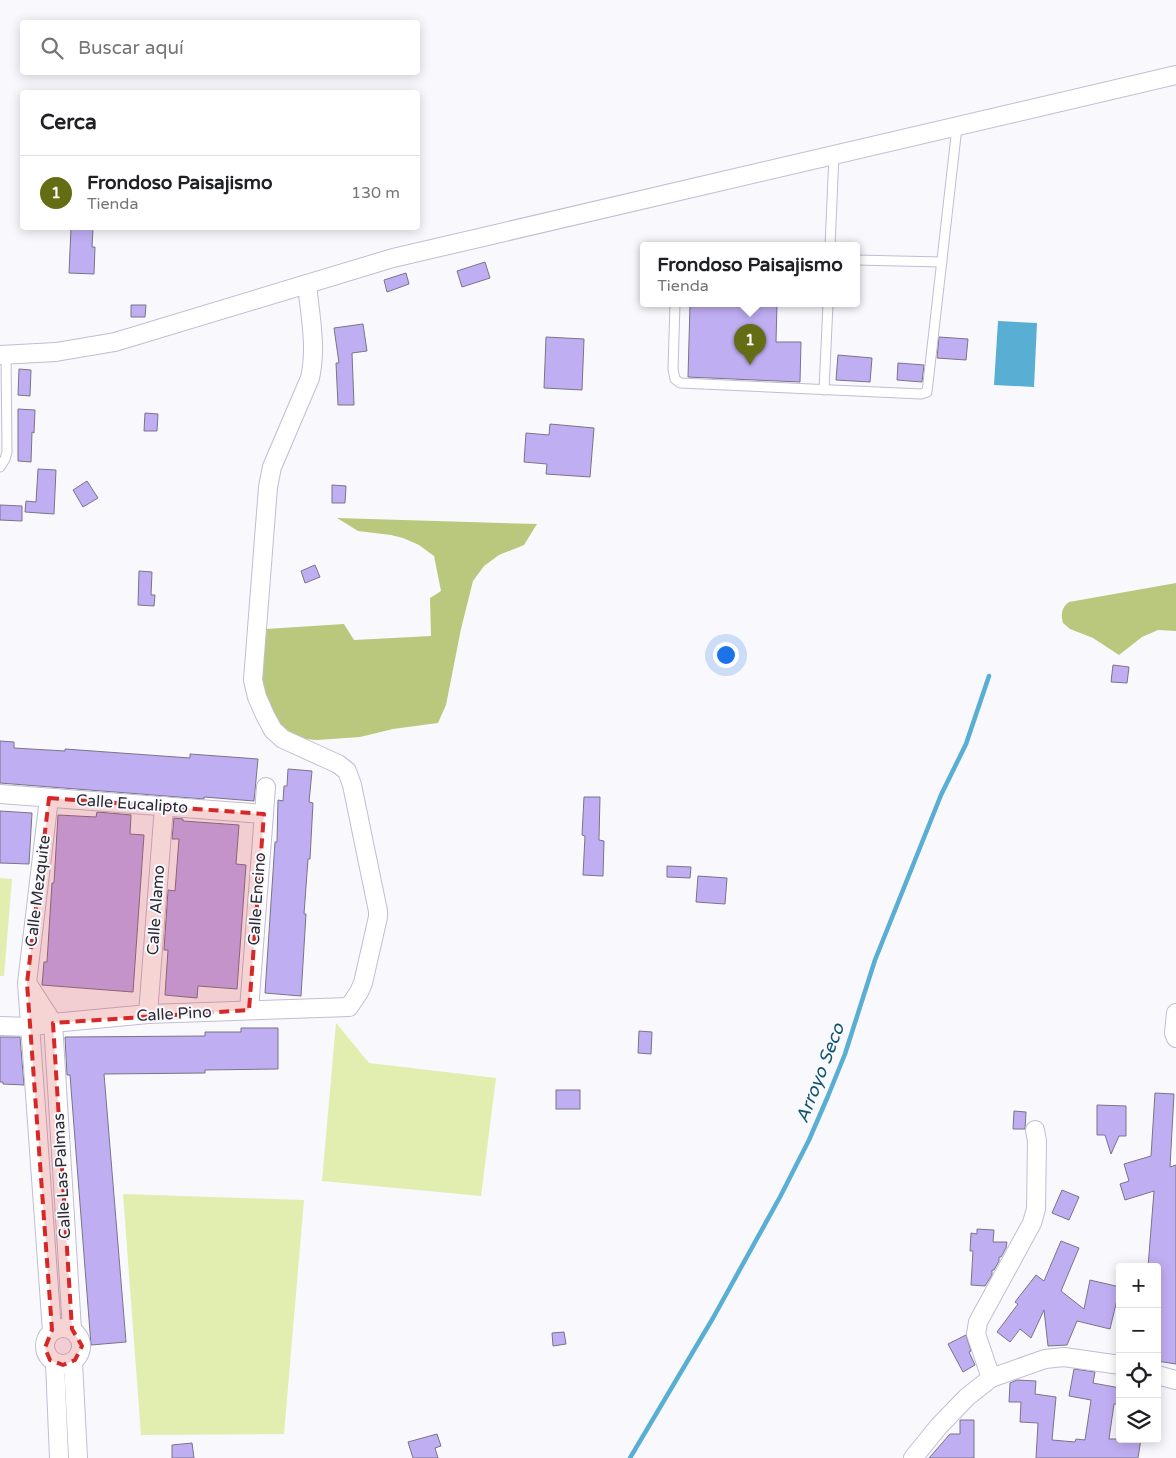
<!DOCTYPE html>
<html lang="es">
<head>
<meta charset="utf-8">
<style>
  :root { --surface:#fff; --page:#f6f6f6; --text:#202124; --muted:#757577; --line:#e0e0e0; --accent:#656d14 }
  body { margin:0; font-family:"Varela Round",sans-serif; background:var(--page); color:var(--text) }
  .controls { position:absolute; right:15px; bottom:15px; display:grid; overflow:hidden; border-radius:5px; box-shadow:0 2px 12px #0003 }
  .controls button { width:45px; height:45px; display:grid; place-items:center; padding:0; border:0; border-bottom:1px solid var(--line); background:var(--surface); color:var(--text); font:25px sans-serif }
  .you { position:absolute; left:725px; top:654px; width:18px; height:18px; margin:-12px; border:4px solid #fff; border-radius:50%; background:#1a73e8; box-shadow:0 0 0 8px #1a73e833 }
  .badge { display:grid; place-items:center; width:32px; height:32px; border-radius:50%; background:var(--accent); color:#fff; font-size:16px; font-weight:700 }
  .pin { position:absolute; translate:-50% -41px; filter:drop-shadow(0 1px 2px #0008) }
  .pin::after { content:''; position:absolute; top:26px; width:18px; height:15px; background:inherit; clip-path:polygon(0 0,100% 0,50% 100%) }
  .popup { position:absolute; left:640px; top:242px; width:220px; height:65px; box-sizing:border-box; display:grid; place-content:center; border-radius:5px; background:var(--surface); filter:drop-shadow(0 1px 4px #0005); font-size:16px; white-space:nowrap; color:var(--muted) }
  .popup b { font-size:19px; color:var(--text) }
  .popup::after { content:''; position:absolute; left:50%; top:100%; margin-left:-10px; border:10px solid transparent; border-top-color:var(--surface) }
  .list { margin:0; padding:0; list-style:none }
  h2 { display:flex; justify-content:space-between; align-items:center; height:65px; margin:0; padding:0 20px; font-size:21px }
  h2 small { font-size:16px; font-weight:400; color:var(--muted) }
  .list li { display:grid; grid-template-columns:32px 1fr auto; gap:15px; align-items:center; box-sizing:border-box; height:75px; padding:0 20px; border-top:1px solid var(--line) }
  .list b { display:block; font-size:19px; white-space:nowrap }
  .list p { margin:0; font-size:16px; white-space:nowrap; color:var(--muted) }
  .list em { font-size:16px; font-style:normal; color:var(--muted) }
  .icon { flex:none; width:28px; height:28px; fill:none; stroke:currentColor; stroke-width:2; stroke-linecap:round; stroke-linejoin:round }
  .map { position:relative; flex:none; width:1176px; height:1458px; overflow:hidden }
  .search { position:absolute; background:var(--surface); box-shadow:0 2px 12px #0003; left:20px; top:20px; width:400px; height:55px; display:flex; align-items:center; gap:12px; box-sizing:border-box; padding:0 18px; border-radius:5px; color:var(--muted); font-size:19px }
  .panel { position:absolute; background:var(--surface); box-shadow:0 2px 12px #0003; left:20px; top:90px; width:400px; height:140px; border-radius:5px }
  .map>svg:first-child { display:block }
  .green { fill:#e1eeaf }
  .forest { fill:#bac87d }
  .water { fill:#58afd3 }
  .lines { fill:none; stroke-linecap:round; stroke-linejoin:round }
  .stream { stroke:#58afd3; stroke-width:4.5 }
  .building { fill:#c0aef3; stroke:#797488 }
  .service-casing { stroke:#c2bdd2; stroke-width:11 }
  .minor-casing { stroke:#c2bdd2; stroke-width:20 }
  .service { stroke:#fff; stroke-width:9 }
  .minor { stroke:#fff; stroke-width:18 }
  .marked { fill:#d62828; fill-opacity:0.2; stroke:#d62828; stroke-width:4; stroke-dasharray:10 6; stroke-linejoin:round }
  .labels { text-anchor:middle; dominant-baseline:central; stroke-width:4; stroke-linejoin:round; paint-order:stroke }
  .street-label { font-size:16px; fill:#2b2931; stroke:#f9f8fd }
  .water-label { font-size:18px; font-style:italic; fill:#0d556e; stroke:#f9f8fd }
</style>
</head>
<body>
<div class="map">
<svg width="1176" height="1458" viewBox="0 0 1176 1458">
  <rect width="100%" height="100%" fill="#f9f8fd"/>
  <!-- green -->
  <g class="green">
    <polygon points="0,878 12,879 4,976 0,976"/>
    <polygon points="336,1023 369,1063 496,1078 481,1196 322,1181"/>
    <polygon points="123,1194 304,1200 284,1434 141,1435"/>
  </g>
  <!-- forest -->
  <g class="forest">
    <polygon points="337,518 537,524 524,545 499,555 484,566 473,581 461,629 446,705 438,723 393,729 360,737 317,740 304,739 291,734 279,724 266,698 262,681 261,664 266,629 344,624 354,640 431,636 430,598 441,591 434,556 419,545 403,538 391,535 358,531"/>
    <path d="M 1176,583 L 1176,631 L 1158,630 L 1142,637 L 1119,655 L 1093,638 L 1070,629 L 1063,623 C 1061,614 1061,608 1069,602 Z"/>
  </g>
  <!-- water -->
  <polygon class="water" points="998,321 1037,323 1034,387 994,385"/>
  <g class="lines">
    <!-- stream -->
    <polyline class="stream" points="630,1458 713,1318 780,1197 809,1140 828,1096 845,1054 875,960 941,795 966,744 989,676"/>
  </g>
  <!-- building -->
  <g class="building">
    <polygon points="71,228 93,228 92,247 95,247 94,274 69,273"/>
    <polygon points="485,262 490,278 462,287 457,271"/>
    <polygon points="406,273 409,284 387,292 384,280"/>
    <polygon points="690,304 777,304 776,342 801,342 800,382 688,377"/>
    <polygon points="131,305 146,305 145,317 131,317"/>
    <polygon points="363,324 367,351 352,353 354,405 338,405 336,363 339,363 334,328"/>
    <polygon points="546,337 584,339 582,390 544,388"/>
    <polygon points="939,337 968,339 966,360 937,358"/>
    <polygon points="838,355 872,358 870,382 836,380"/>
    <polygon points="898,363 924,365 922,382 897,380"/>
    <polygon points="19,369 31,370 30,396 18,395"/>
    <polygon points="18,409 35,410 34,433 32,432 31,462 18,461"/>
    <polygon points="145,413 158,414 157,431 144,431"/>
    <polygon points="550,424 594,428 590,477 546,474 547,464 524,462 526,433 549,435"/>
    <polygon points="38,469 56,470 54,514 25,512 26,501 36,502"/>
    <polygon points="87,481 98,498 83,507 73,490"/>
    <polygon points="332,485 346,486 345,503 332,503"/>
    <polygon points="0,505 22,506 22,521 0,520"/>
    <polygon points="315,565 320,577 305,583 301,571"/>
    <polygon points="139,571 152,572 151,595 155,595 154,606 138,605"/>
    <polygon points="1113,665 1129,667 1127,683 1111,682"/>
    <polygon points="0,741 14,742 14,748 65,751 65,749 190,758 190,754 258,759 254,801 204,797 204,799 0,783"/>
    <polygon points="288,769 312,771 309,802 313,803 310,859 308,859 304,914 306,914 301,996 265,993 275,842 277,842 278,800 283,801 284,786 287,786"/>
    <polygon points="584,797 600,797 599,840 604,841 603,876 583,875 585,836 582,835"/>
    <polygon points="0,811 32,813 29,864 0,863"/>
    <polygon points="97,812 131,815 130,834 144,835 133,992 42,985 44,962 47,962 52,883 54,883 58,815 96,817"/>
    <polygon points="174,818 183,819 183,821 239,825 236,864 246,865 237,989 198,986 197,998 165,995 168,950 164,950 168,890 175,891 179,839 172,839"/>
    <polygon points="667,866 691,867 690,878 667,877"/>
    <polygon points="698,876 727,878 725,904 696,902"/>
    <polygon points="241,1028 278,1028 278,1069 205,1070 205,1073 104,1074 126,1342 91,1345 70,1075 67,1075 65,1037 205,1036 205,1032 241,1032"/>
    <polygon points="639,1031 652,1032 651,1054 638,1053"/>
    <polygon points="0,1037 20,1037 24,1085 3,1084 3,1082 0,1082"/>
    <rect x="556" y="1090" width="24" height="19"/>
    <polygon points="1155,1093 1174,1094 1170,1167 1176,1165 1176,1364 1157,1361 1157,1267 1148,1267 1154,1191 1125,1200 1120,1184 1129,1181 1124,1164 1151,1156"/>
    <polygon points="1097,1105 1126,1106 1126,1136 1119,1136 1111,1154 1105,1135 1097,1135"/>
    <polygon points="1014,1111 1026,1112 1025,1129 1013,1129"/>
    <polygon points="1062,1190 1079,1197 1069,1220 1052,1213"/>
    <polygon points="977,1229 994,1230 993,1242 1007,1242 1006,1248 1001,1257 999,1257 999,1261 994,1270 992,1270 992,1275 985,1286 971,1285 973,1251 970,1251 971,1233 977,1234"/>
    <polygon points="1061,1241 1079,1248 1061,1291 1084,1309 1090,1280 1120,1287 1110,1329 1077,1321 1067,1345 1048,1346 1044,1310 1031,1338 1020,1329 1010,1342 997,1332 1018,1304 1015,1302 1036,1275 1044,1281"/>
    <polygon points="564,1332 566,1344 553,1346 552,1333"/>
    <polygon points="966,1335 971,1351 969,1352 975,1365 963,1372 948,1344"/>
    <polygon points="1074,1369 1095,1372 1093,1383 1120,1388 1117,1404 1114,1404 1109,1439 1141,1439 1138,1458 1036,1458 1038,1423 1020,1422 1021,1402 1009,1402 1010,1383 1017,1380 1036,1381 1035,1394 1056,1397 1052,1440 1075,1442 1076,1439 1085,1440 1091,1400 1069,1396"/>
    <polygon points="960,1420 974,1420 974,1458 929,1458 950,1434 960,1434"/>
    <polygon points="437,1434 441,1446 435,1448 438,1458 413,1458 408,1442"/>
    <polygon points="192,1443 194,1458 172,1458 172,1445"/>
  </g>
  <g class="lines">
    <!-- service casing -->
    <g class="service-casing">
      <g id="service">
        <polyline points="830,246 834,155"/>
        <polyline points="856,260 942,262"/>
        <polyline points="675,304 673,369 675,379 680,383 921,394 927,392 957,127"/>
        <polyline points="824,390 828,304"/>
        <polyline points="0,467 5,459 7,452 6,355"/>
      </g>
    </g>
    <!-- minor casing -->
    <g class="minor-casing">
      <g id="minor">
        <polyline points="0,355 56,352 115,342 393,258 1176,75"/>
        <polyline points="0,794 264,814"/>
        <polyline points="49,798 27,983 52,1331"/>
        <polyline points="29,986 53,1023 72,1330"/>
        <polyline points="249,1010 266,787"/>
        <polyline points="1176,1013 1174,1033 1176,1038"/>
        <polyline points="148,1014 164,806"/>
        <path d="M 0,1026 L 31,1027 L 53,1023 L 148,1014 L 349,1007 L 359,992 L 363,983 L 378,917 L 378,911 L 352,785 L 347,771 L 338,764 L 283,739 L 273,730 L 265,715 L 257,697 L 253,680 L 268,487 L 272,467 L 310,378 C 317,347 310,315 307,284"/>
        <circle cx="63" cy="1346" r="18"/>
        <polyline points="73,1362 78,1458"/>
        <polyline points="55,1363 59,1458"/>
        <polyline points="1157,1375 1176,1380"/>
        <polyline points="991,1378 976,1334 978,1322 1032,1223 1036,1209 1037,1141 1035,1130"/>
        <polyline points="913,1458 939,1426 967,1397 991,1378 1045,1359 1064,1357 1120,1365"/>
      </g>
    </g>
    <!-- service -->
    <use href="#service" class="service"/>
    <!-- minor -->
    <use href="#minor" class="minor"/>
  </g>
  <!-- marked area -->
  <path class="marked" d="M 49,798 L 264,814 L 249,1010 L 53,1023 L 72,1329 L 82,1346 L 75,1360 L 63,1365 L 50,1360 L 45,1348 L 52,1330 L 27,983 Z"/>
  <g class="labels">
    <!-- street labels -->
    <g class="street-label">
      <text transform="translate(132 804) rotate(4)">Calle Eucalipto</text>
      <text transform="translate(38 891) rotate(-83)">Calle Mezquite</text>
      <text transform="translate(257 899) rotate(-86)">Calle Encino</text>
      <text transform="translate(156 910) rotate(-86)">Calle Alamo</text>
      <text transform="translate(174 1014) rotate(-3)">Calle Pino</text>
      <text transform="translate(62 1176) rotate(-93)">Calle Las Palmas</text>
    </g>
    <!-- water labels -->
    <g class="water-label">
      <text transform="translate(820 1073) rotate(-69)">Arroyo Seco</text>
    </g>
  </g>
</svg>
<div class="controls">
<button>+</button>
<button>−</button>
<button><svg class="icon" aria-label="locate" viewBox="0 0 24 24"><circle cx="12" cy="12" r="6"/><path d="M12 2v4M12 18v4M2 12h4M18 12h4"/></svg></button>
<button><svg class="icon" aria-label="layers" viewBox="0 0 24 24"><path d="M12 4l9 5-9 5-9-5zM3 14l9 5 9-5"/></svg></button>
</div>
<div class="you"></div>
<div class="pin badge" style="left:750px;top:365px">1</div>
<div class="popup"><b>Frondoso Paisajismo</b>Tienda</div>
<div class="search"><svg class="icon" aria-label="search" viewBox="0 0 24 24"><circle cx="10" cy="10" r="6"/><path d="M15 15l6 6"/></svg>Buscar aquí</div>
<section class="panel">
<h2>Cerca<small></small></h2>
<ul class="list">
<li><span class="badge">1</span><div><b>Frondoso Paisajismo</b><p>Tienda</p></div><em>130 m</em></li>
</ul>
</section>
</div>
</body>
</html>
